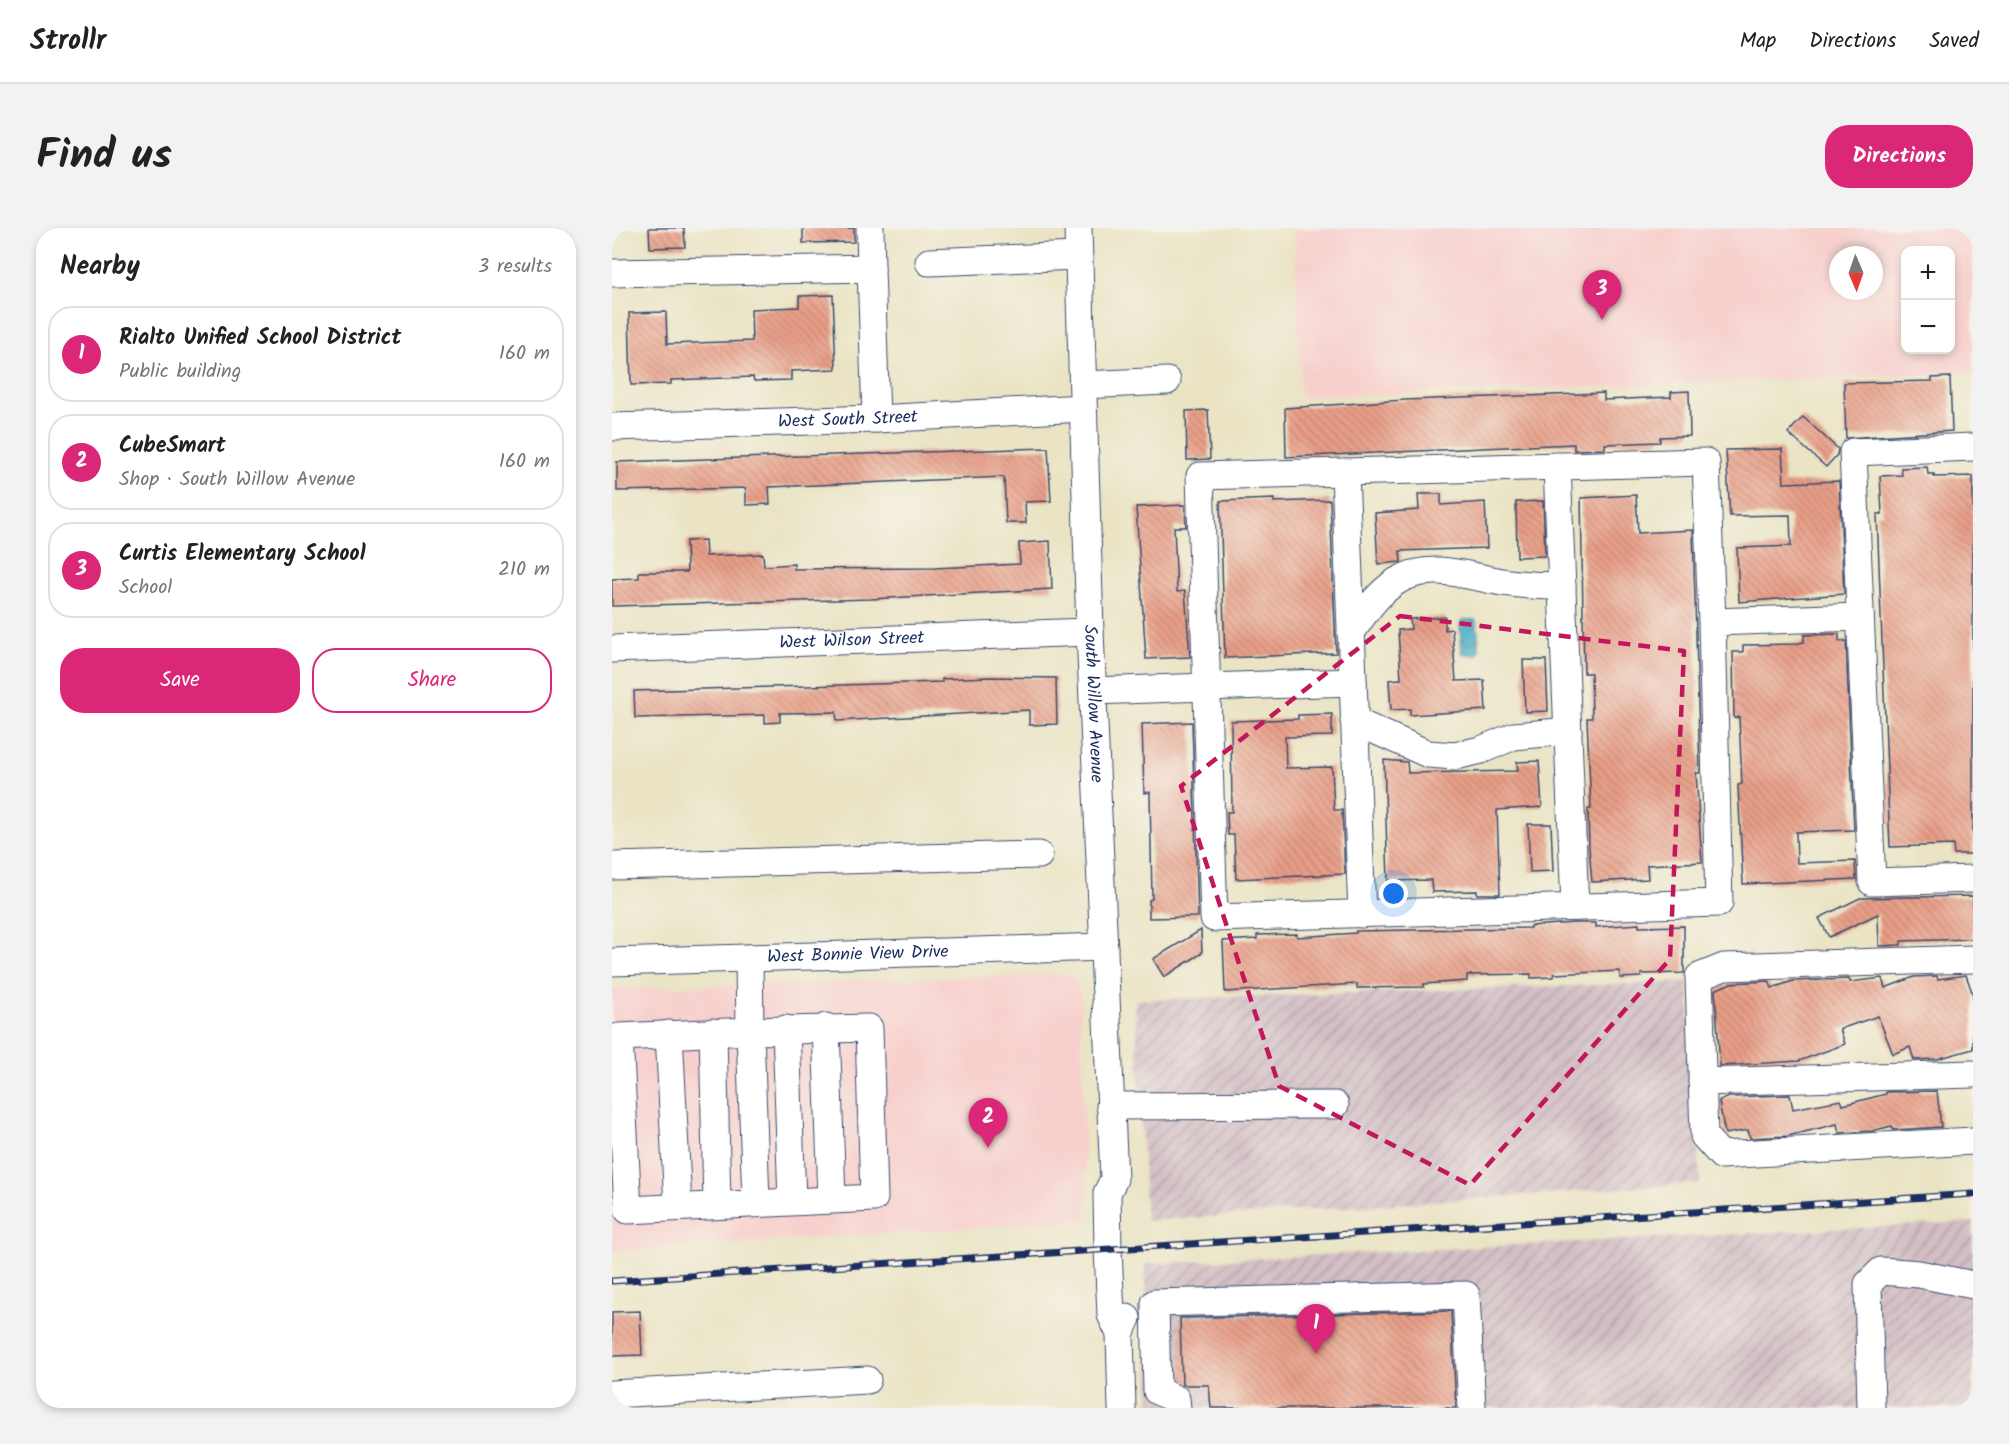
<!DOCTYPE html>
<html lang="en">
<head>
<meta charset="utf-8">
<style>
  :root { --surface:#fff; --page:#f2f2f2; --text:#222; --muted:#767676; --line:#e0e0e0; --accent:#db2777 }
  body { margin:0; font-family:Kalam,sans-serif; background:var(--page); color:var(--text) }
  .controls { position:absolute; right:18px; top:18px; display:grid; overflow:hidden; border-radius:12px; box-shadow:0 3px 9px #0003 }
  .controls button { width:54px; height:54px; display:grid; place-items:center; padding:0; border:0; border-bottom:2px solid var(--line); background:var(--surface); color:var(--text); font:30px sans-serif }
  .compass { position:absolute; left:1217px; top:18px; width:54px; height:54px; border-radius:50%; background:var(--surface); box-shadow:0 3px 9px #0003; rotate:178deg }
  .you { position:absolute; left:782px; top:666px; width:21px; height:21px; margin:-15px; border:4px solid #fff; border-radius:50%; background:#1a73e8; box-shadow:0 0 0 9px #1a73e833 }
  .badge { display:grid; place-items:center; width:39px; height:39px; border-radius:50%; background:var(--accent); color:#fff; font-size:20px; font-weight:700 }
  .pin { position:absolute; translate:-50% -50px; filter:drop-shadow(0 2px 3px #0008) }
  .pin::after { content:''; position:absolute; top:32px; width:21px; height:18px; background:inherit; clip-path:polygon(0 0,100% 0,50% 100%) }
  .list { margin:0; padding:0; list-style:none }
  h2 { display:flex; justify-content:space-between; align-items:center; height:78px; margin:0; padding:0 24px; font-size:26px }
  h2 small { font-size:20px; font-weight:400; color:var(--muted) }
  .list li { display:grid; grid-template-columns:39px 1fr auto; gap:18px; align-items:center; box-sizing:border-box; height:96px; margin:0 12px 12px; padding:0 12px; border:2px solid var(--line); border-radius:24px }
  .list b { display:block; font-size:22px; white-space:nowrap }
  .list p { margin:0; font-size:20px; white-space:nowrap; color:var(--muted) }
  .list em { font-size:20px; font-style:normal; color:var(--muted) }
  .actions { display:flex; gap:12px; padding:18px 24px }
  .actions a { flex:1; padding:14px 0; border:2px solid var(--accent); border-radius:24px; text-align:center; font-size:21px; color:var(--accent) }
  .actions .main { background:var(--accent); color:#fff }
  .map { position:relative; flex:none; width:1361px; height:1180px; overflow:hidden; border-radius:24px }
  header { display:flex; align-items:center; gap:36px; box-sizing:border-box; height:84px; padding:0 30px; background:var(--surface); border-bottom:2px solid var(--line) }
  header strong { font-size:28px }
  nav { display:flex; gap:33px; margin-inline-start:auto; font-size:21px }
  .intro { display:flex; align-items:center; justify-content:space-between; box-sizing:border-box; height:144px; padding:0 36px }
  h1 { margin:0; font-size:42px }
  .button { padding:15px 27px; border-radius:24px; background:var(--accent); color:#fff; font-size:21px; font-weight:700 }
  main { display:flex; gap:36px; padding:0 36px }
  aside { flex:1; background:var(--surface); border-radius:24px; box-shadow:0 3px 9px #0003 }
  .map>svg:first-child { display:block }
  .built { fill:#f7d0ce; fill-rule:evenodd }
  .industrial { fill:url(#industrial-furrows) }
  .water { fill:url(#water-waves); stroke:#347094; stroke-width:1.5 }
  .building { fill:url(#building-back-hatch) }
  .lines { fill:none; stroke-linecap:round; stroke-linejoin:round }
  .minor-casing { stroke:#3a4a6d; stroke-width:29 }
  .minor { stroke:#fff; stroke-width:27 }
  .rail-casing { stroke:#1b2f5e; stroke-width:7 }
  .rail { stroke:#f7f3e8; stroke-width:4.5; stroke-dasharray:14; stroke-linecap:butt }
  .marked { fill:none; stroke:#c2185b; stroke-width:4.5; stroke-dasharray:12 8; stroke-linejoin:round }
  .labels { text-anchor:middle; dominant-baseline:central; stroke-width:4.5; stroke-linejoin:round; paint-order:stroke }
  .street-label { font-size:18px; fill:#1b2f5e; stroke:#f7f3e8 }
</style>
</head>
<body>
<header>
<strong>Strollr</strong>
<nav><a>Map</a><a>Directions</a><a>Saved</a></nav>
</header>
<div class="intro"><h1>Find us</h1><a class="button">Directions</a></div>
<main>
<aside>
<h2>Nearby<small>3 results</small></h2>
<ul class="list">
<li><span class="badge">1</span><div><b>Rialto Unified School District</b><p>Public building</p></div><em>160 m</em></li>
<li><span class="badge">2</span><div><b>CubeSmart</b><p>Shop · South Willow Avenue</p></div><em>160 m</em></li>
<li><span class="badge">3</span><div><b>Curtis Elementary School</b><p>School</p></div><em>210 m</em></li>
</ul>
<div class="actions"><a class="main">Save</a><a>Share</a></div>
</aside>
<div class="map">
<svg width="1361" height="1180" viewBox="0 0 1361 1180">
  <defs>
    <pattern id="industrial-furrows" width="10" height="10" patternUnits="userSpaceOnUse" patternTransform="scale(1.5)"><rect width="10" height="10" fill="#d2bec4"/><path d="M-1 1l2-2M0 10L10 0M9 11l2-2" fill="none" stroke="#aa9ba2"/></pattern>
    <pattern id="water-waves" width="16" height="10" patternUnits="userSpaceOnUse" patternTransform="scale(1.5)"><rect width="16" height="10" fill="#4cb1cb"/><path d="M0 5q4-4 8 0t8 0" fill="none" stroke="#3e90a8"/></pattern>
    <pattern id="building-back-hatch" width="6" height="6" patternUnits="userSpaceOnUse" patternTransform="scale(1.5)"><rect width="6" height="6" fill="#e99f87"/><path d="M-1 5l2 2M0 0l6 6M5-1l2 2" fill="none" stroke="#bc8272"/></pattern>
  </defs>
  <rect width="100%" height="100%" fill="#f7f3e8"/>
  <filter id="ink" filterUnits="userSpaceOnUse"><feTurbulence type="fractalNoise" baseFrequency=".0167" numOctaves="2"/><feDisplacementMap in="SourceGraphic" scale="12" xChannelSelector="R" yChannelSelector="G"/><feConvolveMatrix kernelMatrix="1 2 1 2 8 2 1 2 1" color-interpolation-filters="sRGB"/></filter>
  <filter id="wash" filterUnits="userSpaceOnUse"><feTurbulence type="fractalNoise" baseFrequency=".008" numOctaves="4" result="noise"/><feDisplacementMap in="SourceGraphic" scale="24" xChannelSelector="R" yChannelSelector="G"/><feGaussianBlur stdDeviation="1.35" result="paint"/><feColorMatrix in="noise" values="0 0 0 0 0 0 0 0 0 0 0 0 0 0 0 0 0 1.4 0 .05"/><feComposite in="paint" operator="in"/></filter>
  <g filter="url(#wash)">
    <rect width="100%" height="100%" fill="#eae4c5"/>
    <!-- built -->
    <g class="built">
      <path d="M 682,0 L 1361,0 L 1361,145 L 689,169 ZM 1294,22 L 1338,22 L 1338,122 L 1294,122 ZM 1226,27 L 1262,27 L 1262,63 L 1226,63 Z"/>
      <polygon points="448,746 462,750 468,764 475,992 0,1024 0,761"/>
    </g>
    <!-- industrial -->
    <g class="industrial">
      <polygon points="1076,754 1088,955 534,993 523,772"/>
      <polygon points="1361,994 1361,1180 538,1180 533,1036"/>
    </g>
    <!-- water -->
    <polygon class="water" points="850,392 863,392 865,396 867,424 864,427 850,425 848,396"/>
    <g id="blocks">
      <!-- building -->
      <g class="building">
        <polygon points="37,0 72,0 73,19 38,20"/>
        <polygon points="191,0 242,0 242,14 191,15"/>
        <polygon points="221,67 224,141 179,143 179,152 142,153 141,149 59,152 59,156 19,157 17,85 54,84 55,116 140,113 139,81 187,79 187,68"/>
        <polygon points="1338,149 1340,203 1234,210 1232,155 1320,153 1320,150"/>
        <polygon points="1077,163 1078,208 1048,209 1048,214 993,216 993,221 962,222 962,216 674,229 673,180 793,172 968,166 992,165 992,172 1059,169 1059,164"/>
        <polygon points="596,182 598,231 575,232 574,183"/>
        <polygon points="1191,189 1226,221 1225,227 1214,239 1176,205"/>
        <polygon points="436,220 439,273 413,274 414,295 394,295 392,249 157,259 158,276 134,277 134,260 5,263 5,234"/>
        <polygon points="1170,221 1172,255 1227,253 1232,366 1127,374 1125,320 1179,318 1178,287 1118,288 1114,222"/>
        <polygon points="1315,239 1316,246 1322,246 1322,249 1361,248 1361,626 1342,626 1341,617 1278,619 1265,286 1270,286 1268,248 1290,247 1289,240"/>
        <polygon points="806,266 829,266 829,277 873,274 875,320 788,323 789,334 766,336 763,285 807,282"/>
        <polygon points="1024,267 1026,305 1081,302 1088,545 1084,545 1090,634 1035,637 1036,651 980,654 977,620 976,581 979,581 975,490 980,490 979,445 972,445 969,270"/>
        <polygon points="662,271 662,274 718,272 724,425 613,430 608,273"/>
        <polygon points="931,273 933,328 905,329 904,274"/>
        <polygon points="573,277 574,299 562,299 565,364 573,363 578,429 534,431 524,279"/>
        <polygon points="93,312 94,328 151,326 152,338 182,336 182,341 322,340 408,336 407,315 438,313 440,361 259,371 0,378 0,351 27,350 27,344 75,344 74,313"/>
        <polygon points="833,389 833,402 840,401 844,453 872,452 874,482 798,487 798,481 779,482 777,452 789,451 786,402 799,401 798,391"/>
        <polygon points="1227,406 1227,413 1234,413 1242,602 1184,604 1185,635 1243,633 1244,651 1131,656 1126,557 1130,556 1127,489 1122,490 1121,424 1131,424 1131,417 1183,416 1192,414 1192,407"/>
        <polygon points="911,432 934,432 936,483 913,484"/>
        <polygon points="377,449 444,450 445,496 417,497 417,482 225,493 224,484 168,485 168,494 153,495 153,487 23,490 22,463 330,454 330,451"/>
        <polygon points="720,486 720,508 673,509 674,540 720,539 722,582 730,582 733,646 624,651 622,607 616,607 615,584 620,584 619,493 686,491 686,487"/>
        <polygon points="580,494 586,689 537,690 537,672 540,671 538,564 532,565 530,496"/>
        <polygon points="772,532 795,534 796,545 906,543 905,534 927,533 930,579 885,582 888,666 865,666 865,663 820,664 819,652 776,653"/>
        <polygon points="916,596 939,596 941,643 918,644"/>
        <polygon points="1361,668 1361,711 1289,713 1289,717 1267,718 1266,686 1217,709 1207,690 1248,670"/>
        <polygon points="962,695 984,695 984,699 1027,696 1027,699 1072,698 1072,745 1029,746 1029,749 1008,750 1008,743 942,746 942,749 919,750 919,746 855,747 855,753 812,756 812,759 745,760 745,756 613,764 611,713 645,711 645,707 685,706 685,709 744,705 744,703 918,700 918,698"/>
        <polygon points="589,702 590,725 552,749 541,731"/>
        <polygon points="1354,747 1361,767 1361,821 1325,831 1302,832 1298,819 1281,826 1266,788 1228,801 1233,816 1187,833 1108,838 1103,762 1119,755 1157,753 1160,760 1181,753 1237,751 1238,754 1270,750 1273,760 1302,749 1325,748 1326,751"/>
        <polygon points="1325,863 1329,899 1281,902 1280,898 1260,903 1227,905 1225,896 1176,908 1138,910 1136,902 1113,906 1107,873 1117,869 1178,867 1181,881 1229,872 1231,877 1274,866 1274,864"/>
        <polygon points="28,1083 30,1127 0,1128 0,1084"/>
        <polygon points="839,1083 844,1180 599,1180 597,1157 570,1157 568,1090"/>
      </g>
    </g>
  </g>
  <g filter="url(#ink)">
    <use href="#blocks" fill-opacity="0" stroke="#3a4a6d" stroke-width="1.5"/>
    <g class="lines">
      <!-- minor casing -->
      <g class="minor-casing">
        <g id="minor">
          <polyline points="258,0 259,40"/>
          <path id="s1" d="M 466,0 L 478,404 L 502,951 L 495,965 L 496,1021 L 499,1087 L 508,1106"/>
          <polyline points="317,34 466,28"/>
          <polyline points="0,45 259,40 264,191"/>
          <polyline points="471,157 555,153"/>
          <path id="s2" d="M 0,199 L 264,191 L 471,180"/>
          <polyline points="1361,219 1241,224 1260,654 1361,651"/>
          <polyline points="945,238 963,679"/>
          <polyline points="733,244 750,686"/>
          <polyline points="1100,394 1107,675 602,690 588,248 1094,234 1100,394 1248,389"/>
          <path d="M 739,405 C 752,385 765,366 785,353 C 818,333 855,348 890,354 C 910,357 929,358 950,358"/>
          <path id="s3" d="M 0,421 L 478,404"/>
          <polyline points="481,463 741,454"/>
          <polyline points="742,493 816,526 843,528 869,522 902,508 956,503"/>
          <polyline points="0,638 427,627"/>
          <polyline points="137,730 138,803 7,809 16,982 262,970 257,800 138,803 144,974"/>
          <polyline points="1361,731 1112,739 1087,749 1092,908 1109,927 1361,913"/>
          <path id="s4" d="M 0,734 L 492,719"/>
          <polyline points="214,799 220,971"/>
          <polyline points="174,801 180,973"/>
          <polyline points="101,804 105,976"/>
          <polyline points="57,806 66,978"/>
          <polyline points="1090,854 1361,846"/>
          <polyline points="498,878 723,877"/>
          <polyline points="0,1166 255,1152"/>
          <polyline points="510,1180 508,1106 515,1090"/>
          <polyline points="565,1180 564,1171 545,1163 543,1075 854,1067 860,1180"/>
          <polyline points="1259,1180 1256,1056 1269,1043 1307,1046 1361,1057"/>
        </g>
      </g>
      <!-- minor -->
      <use href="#minor" class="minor"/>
      <!-- rail casing -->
      <g class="rail-casing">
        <polyline id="rail" points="0,1053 1361,966"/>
      </g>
      <!-- rail -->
      <use href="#rail" class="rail"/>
    </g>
  </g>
  <!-- marked area -->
  <path class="marked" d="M 788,388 L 1072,423 L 1058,731 L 858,957 L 667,858 L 569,558 Z"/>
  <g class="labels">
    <!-- street labels -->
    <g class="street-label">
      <text stroke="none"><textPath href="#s2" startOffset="236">West South Street</textPath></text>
      <text stroke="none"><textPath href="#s3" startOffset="240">West Wilson Street</textPath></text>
      <text stroke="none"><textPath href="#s1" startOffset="476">South Willow Avenue</textPath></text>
      <text stroke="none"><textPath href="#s4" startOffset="246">West Bonnie View Drive</textPath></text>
    </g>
  </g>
</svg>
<div class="controls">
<button>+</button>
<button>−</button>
</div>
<svg class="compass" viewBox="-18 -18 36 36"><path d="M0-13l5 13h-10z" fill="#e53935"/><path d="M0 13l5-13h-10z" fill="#767676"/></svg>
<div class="you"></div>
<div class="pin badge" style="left:704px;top:1126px">1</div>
<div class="pin badge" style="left:376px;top:920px">2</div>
<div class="pin badge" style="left:990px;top:92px">3</div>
</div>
</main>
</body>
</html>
